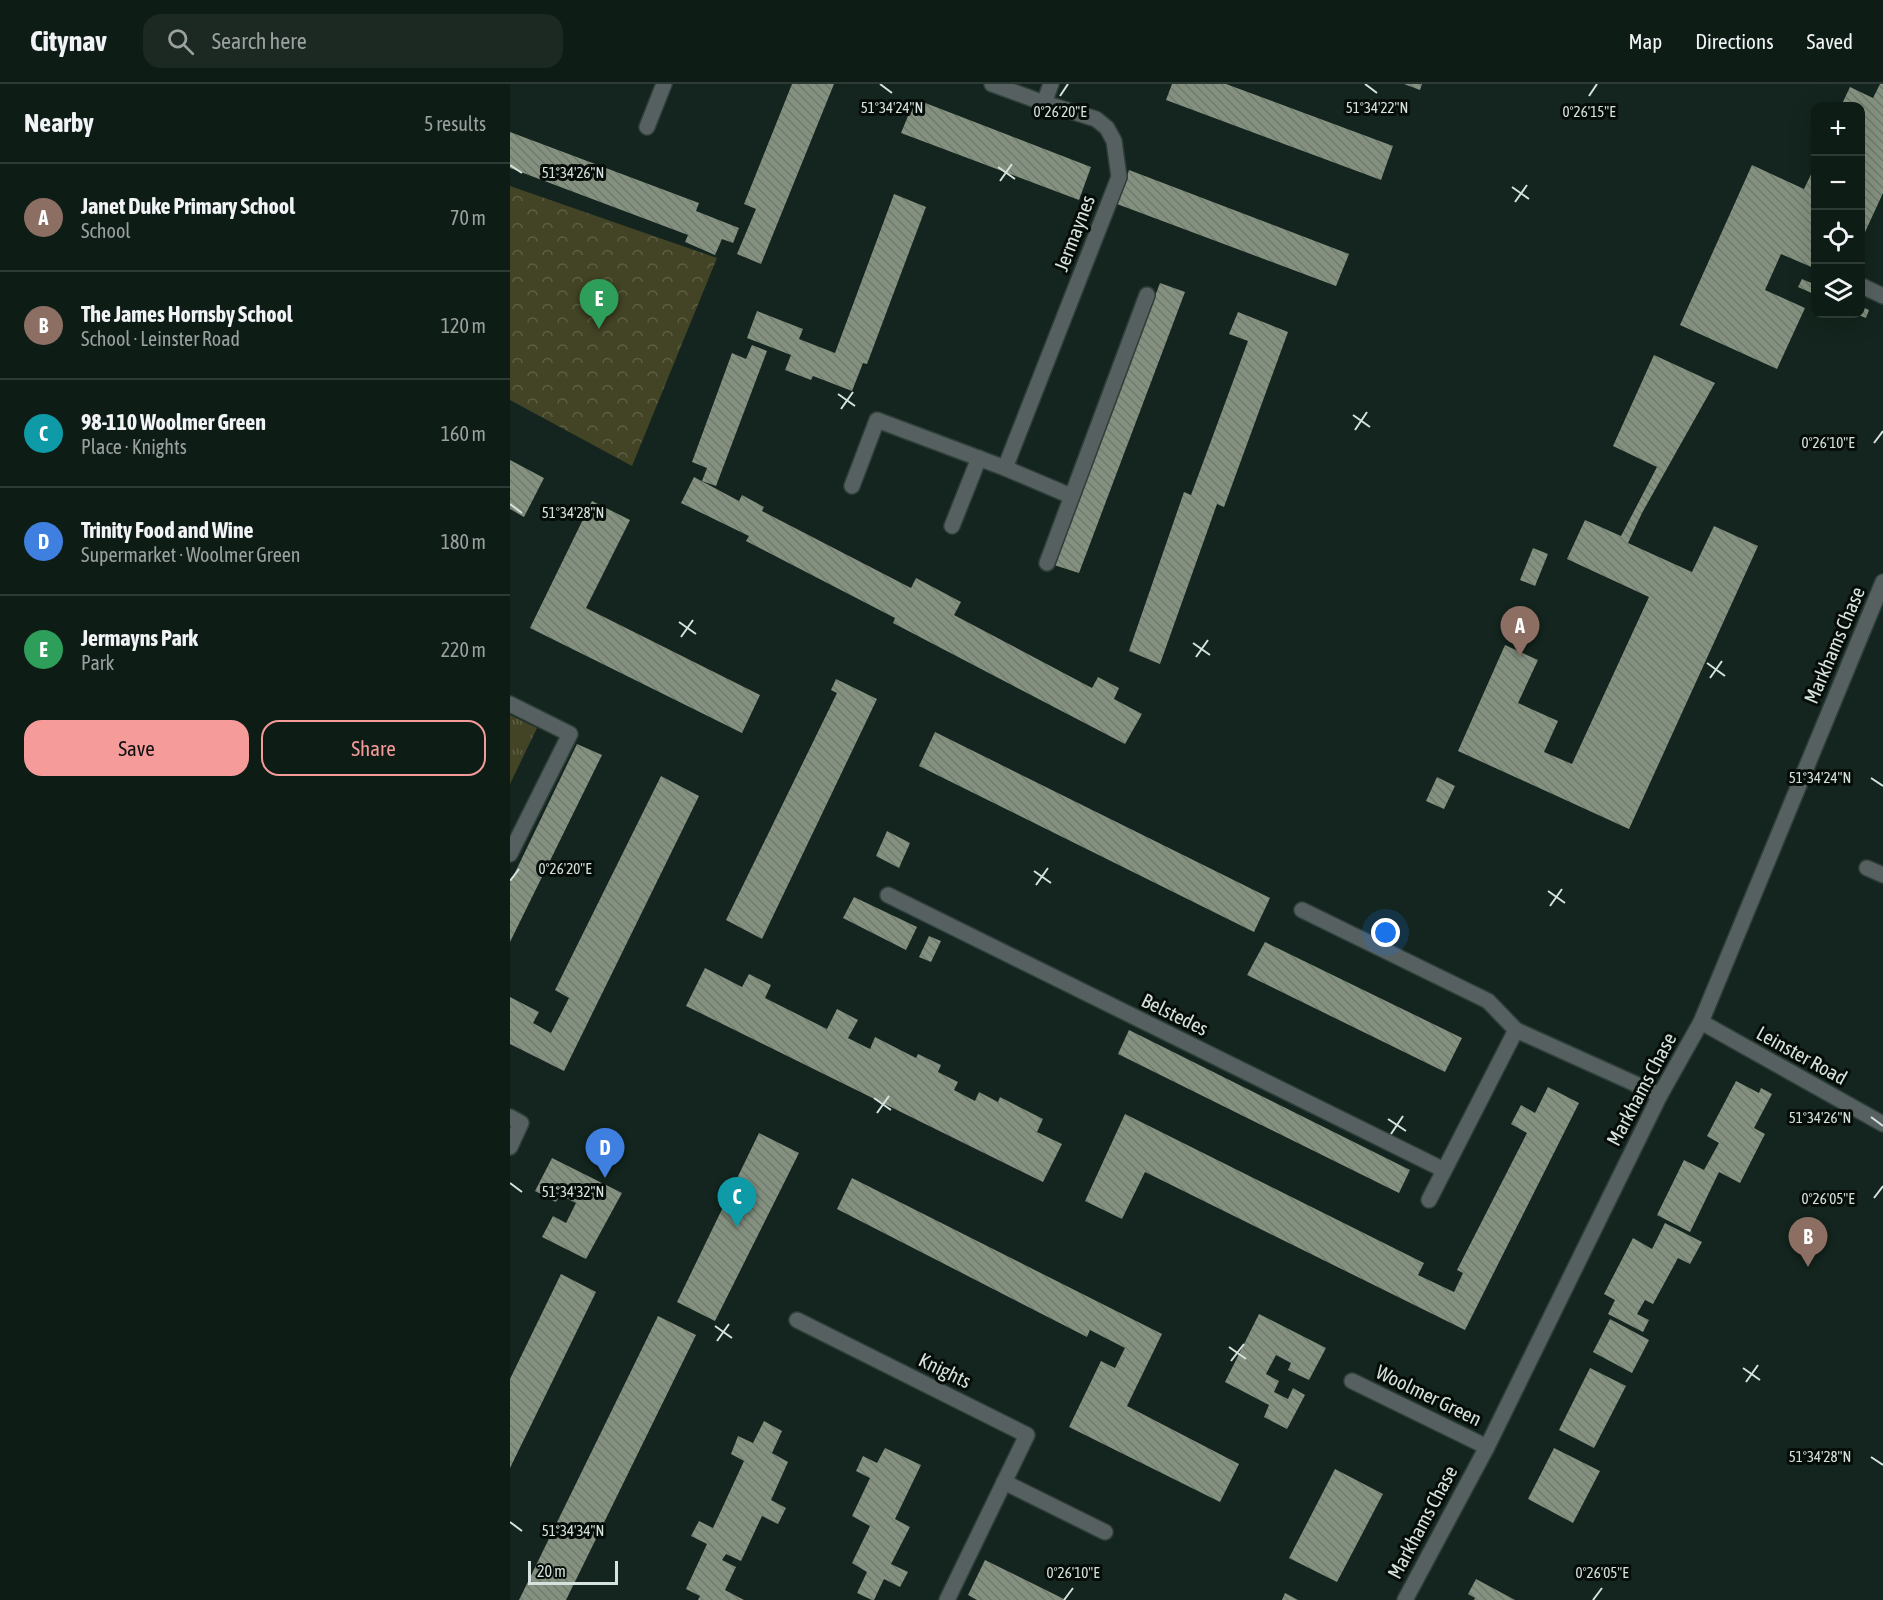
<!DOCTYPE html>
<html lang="en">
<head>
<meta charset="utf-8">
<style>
  :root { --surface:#0e1c16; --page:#1c2923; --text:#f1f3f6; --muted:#9ba1a1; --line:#2e3a35; --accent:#f59b9a }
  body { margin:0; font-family:"Asap Condensed",sans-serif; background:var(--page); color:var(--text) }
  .controls { position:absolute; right:18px; top:18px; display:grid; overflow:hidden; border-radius:12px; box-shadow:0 6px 24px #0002 }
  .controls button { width:54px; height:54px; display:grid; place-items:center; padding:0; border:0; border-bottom:2px solid var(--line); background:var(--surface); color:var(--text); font:30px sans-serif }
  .scale { position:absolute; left:18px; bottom:15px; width:90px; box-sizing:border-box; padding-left:6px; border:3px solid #d6e2dd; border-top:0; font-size:16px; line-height:21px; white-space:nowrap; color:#d6e2dd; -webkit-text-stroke:4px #060d09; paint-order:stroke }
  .you { position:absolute; left:876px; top:849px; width:21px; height:21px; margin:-15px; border:4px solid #fff; border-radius:50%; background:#1a73e8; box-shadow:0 0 0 9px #1a73e833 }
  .badge { display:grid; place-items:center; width:39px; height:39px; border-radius:50%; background:var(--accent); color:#fff; font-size:20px; font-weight:700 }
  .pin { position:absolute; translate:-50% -50px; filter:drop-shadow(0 2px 3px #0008) }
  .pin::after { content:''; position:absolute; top:32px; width:21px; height:18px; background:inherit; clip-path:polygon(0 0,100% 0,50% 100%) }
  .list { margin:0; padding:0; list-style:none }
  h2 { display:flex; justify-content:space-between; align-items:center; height:78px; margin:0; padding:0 24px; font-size:26px }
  h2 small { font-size:20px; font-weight:400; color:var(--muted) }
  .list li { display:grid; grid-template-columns:39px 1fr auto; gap:18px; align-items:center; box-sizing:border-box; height:108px; padding:0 24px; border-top:2px solid var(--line) }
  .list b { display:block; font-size:22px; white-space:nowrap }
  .list p { margin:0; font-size:20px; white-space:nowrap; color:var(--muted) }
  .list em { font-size:20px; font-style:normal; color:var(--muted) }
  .actions { display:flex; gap:12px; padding:18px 24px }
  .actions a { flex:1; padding:14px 0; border:2px solid var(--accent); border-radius:18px; text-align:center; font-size:21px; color:var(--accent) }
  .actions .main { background:var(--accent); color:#111 }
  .icon { flex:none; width:33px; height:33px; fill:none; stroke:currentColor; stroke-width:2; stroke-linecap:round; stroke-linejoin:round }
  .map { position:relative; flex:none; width:1373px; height:1516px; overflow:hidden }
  header { display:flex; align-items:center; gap:36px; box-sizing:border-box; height:84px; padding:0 30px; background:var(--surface); border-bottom:2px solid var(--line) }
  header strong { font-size:28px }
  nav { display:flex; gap:33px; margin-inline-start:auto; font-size:21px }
  .search { width:420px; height:54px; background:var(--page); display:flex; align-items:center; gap:15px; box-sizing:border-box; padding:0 21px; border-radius:18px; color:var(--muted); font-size:22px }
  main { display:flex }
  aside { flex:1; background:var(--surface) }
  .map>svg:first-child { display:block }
  .grass { fill:url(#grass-tufts) }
  .park { fill:url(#park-crowns) }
  .building { fill:url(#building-back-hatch) }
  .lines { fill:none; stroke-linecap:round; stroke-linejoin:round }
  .minor-casing { stroke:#2e3f39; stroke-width:18 }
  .minor { stroke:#566060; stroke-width:15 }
  .ticks { fill:none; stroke:#d6e2dd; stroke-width:2 }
  .labels { text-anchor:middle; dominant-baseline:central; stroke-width:6; stroke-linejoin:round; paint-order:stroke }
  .street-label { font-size:20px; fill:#d6e2dd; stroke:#060d09 }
  .ticks-label { font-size:15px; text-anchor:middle; fill:#d6e2dd; stroke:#060d09; stroke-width:6; stroke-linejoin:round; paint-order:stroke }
</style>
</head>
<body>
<header>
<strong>Citynav</strong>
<div class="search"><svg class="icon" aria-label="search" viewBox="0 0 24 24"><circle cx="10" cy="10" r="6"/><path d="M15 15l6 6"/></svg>Search here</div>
<nav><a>Map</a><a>Directions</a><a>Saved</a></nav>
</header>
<main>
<aside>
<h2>Nearby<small>5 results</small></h2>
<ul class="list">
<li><span class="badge" style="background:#8d6e63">A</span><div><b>Janet Duke Primary School</b><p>School</p></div><em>70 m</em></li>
<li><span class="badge" style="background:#8d6e63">B</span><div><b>The James Hornsby School</b><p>School · Leinster Road</p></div><em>120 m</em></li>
<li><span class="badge" style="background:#0f9aa8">C</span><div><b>98-110 Woolmer Green</b><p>Place · Knights</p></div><em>160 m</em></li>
<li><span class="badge" style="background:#3f7fe0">D</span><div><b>Trinity Food and Wine</b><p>Supermarket · Woolmer Green</p></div><em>180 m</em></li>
<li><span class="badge" style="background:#2e9e5b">E</span><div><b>Jermayns Park</b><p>Park</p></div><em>220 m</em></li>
</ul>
<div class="actions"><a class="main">Save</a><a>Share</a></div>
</aside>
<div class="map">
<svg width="1373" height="1516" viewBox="0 0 1373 1516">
  <defs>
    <pattern id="grass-tufts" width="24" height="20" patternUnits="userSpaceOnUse" patternTransform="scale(1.5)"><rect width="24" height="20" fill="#434325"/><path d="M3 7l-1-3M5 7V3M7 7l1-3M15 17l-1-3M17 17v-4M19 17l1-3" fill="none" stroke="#5d5e44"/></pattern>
    <pattern id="park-crowns" width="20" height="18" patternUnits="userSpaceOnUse" patternTransform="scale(1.5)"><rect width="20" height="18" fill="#434325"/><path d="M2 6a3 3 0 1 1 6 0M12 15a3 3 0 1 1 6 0" fill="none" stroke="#5d5e44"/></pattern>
    <pattern id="building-back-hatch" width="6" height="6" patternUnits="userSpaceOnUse" patternTransform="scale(1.5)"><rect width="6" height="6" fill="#859180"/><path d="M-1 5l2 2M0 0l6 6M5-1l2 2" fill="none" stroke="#707a6d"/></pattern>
  </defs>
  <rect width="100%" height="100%" fill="#13251e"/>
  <!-- grass -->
  <polygon class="grass" points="0,631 27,644 0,700"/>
  <!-- park -->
  <polygon class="park" points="0,102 207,174 122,382 0,316"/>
  <!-- building -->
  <g class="building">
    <polygon points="282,0 324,0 251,180 227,170 246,125 234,120"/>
    <polygon points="662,0 716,0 883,62 871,96 656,16"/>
    <polygon points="894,0 912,0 910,6"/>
    <polygon points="1370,0 1373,0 1373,109 1350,159 1350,22 1331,22 1340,3 1363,14"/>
    <polygon points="405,15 581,83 569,116 391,49"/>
    <polygon points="0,48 189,119 186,127 229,144 223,159 212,155 205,171 175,158 178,151 0,84"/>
    <polygon points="1306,80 1306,185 1271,170 1255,206 1295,224 1267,285 1170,241 1242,81 1294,105"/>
    <polygon points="619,86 839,170 826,202 607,120"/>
    <polygon points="384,110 416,123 357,280 353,279 342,307 303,292 301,296 275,286 281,271 237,254 247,227 293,245 289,255 325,269"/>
    <polygon points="1292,195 1306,201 1306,211 1288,203"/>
    <polygon points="650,199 675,208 569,489 544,481"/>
    <polygon points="1350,222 1359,226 1356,234 1346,230 1350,230"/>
    <polygon points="728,228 778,248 714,423 707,420 650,580 619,567 674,408 681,411 738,257 719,250"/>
    <polygon points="242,261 257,267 206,402 192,397 197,384 182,378 222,269 236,275"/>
    <polygon points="1144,271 1205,299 1132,429 1118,459 1182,488 1204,442 1248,462 1119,745 948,667 995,561 1028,576 1008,619 1048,637 1034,668 1062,680 1139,513 1057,475 1075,436 1111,452 1147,383 1103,362"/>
    <polygon points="0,376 34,394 14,433 0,425"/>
    <polygon points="184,393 229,417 232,411 254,423 252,427 401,504 406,494 451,518 444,531 582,604 588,593 609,604 604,615 632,630 615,660 383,539 385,534 236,457 239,452 171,419"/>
    <polygon points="82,417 120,436 76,524 250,611 232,649 20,544"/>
    <polygon points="1023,464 1038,470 1025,502 1010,496"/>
    <polygon points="326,595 367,615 252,855 216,836 327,609 321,606"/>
    <polygon points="425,648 760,814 744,848 409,682"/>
    <polygon points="67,660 92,671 0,858 0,799"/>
    <polygon points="151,692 189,712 54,987 0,960 0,913 29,928 23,939 41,949 59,914 45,906"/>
    <polygon points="927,693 945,702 934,725 916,717"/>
    <polygon points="377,747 400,759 389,784 366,772"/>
    <polygon points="344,813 407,843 396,866 333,834"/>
    <polygon points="419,852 431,857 421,878 409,873"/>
    <polygon points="755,858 952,954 935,988 737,891"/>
    <polygon points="195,884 232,903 239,890 261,901 255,914 317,945 327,925 348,936 338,954 360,965 365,953 406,974 408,970 431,981 428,988 448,998 444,1006 465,1017 469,1008 488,1018 490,1013 533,1035 527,1048 552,1060 533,1098 176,922"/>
    <polygon points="619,946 900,1086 889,1109 608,970"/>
    <polygon points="1226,997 1249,1009 1251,1004 1262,1010 1244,1044 1255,1050 1230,1099 1209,1088 1180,1148 1147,1131 1174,1076 1194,1086 1209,1059 1197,1052"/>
    <polygon points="1038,1003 1069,1019 955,1246 635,1088 612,1135 575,1117 615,1030 914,1179 908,1191 944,1208 953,1189 947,1186 1017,1049 1001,1040 1011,1021 1025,1029"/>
    <polygon points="249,1049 289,1069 205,1237 167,1218"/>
    <polygon points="42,1074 112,1109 76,1175 32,1153 43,1132 56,1139 66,1119 50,1111 46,1118 25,1107"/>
    <polygon points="342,1094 652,1250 617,1322 729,1380 710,1418 559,1343 591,1277 605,1284 615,1264 580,1246 577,1253 327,1125"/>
    <polygon points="1155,1139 1192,1158 1180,1180 1168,1174 1143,1220 1135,1216 1127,1230 1139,1236 1133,1248 1098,1230 1105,1216 1094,1210 1123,1154 1142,1165"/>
    <polygon points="51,1190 86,1208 0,1384 0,1295"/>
    <polygon points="749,1230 816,1264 799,1296 778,1286 781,1279 766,1271 756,1290 769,1297 764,1308 778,1315 783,1304 795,1311 777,1345 754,1333 759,1321 715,1298"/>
    <polygon points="148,1232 186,1251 56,1516 9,1516"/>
    <polygon points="1100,1235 1139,1256 1122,1289 1083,1268"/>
    <polygon points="1080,1284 1116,1302 1084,1364 1049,1346"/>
    <polygon points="254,1337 272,1347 262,1369 278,1378 261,1416 276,1424 268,1440 252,1432 231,1477 216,1470 212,1476 226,1483 215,1506 234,1516 188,1516 190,1512 176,1505 197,1460 181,1452 189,1437 203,1444 234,1377 221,1370 228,1352 243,1359"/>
    <polygon points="375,1364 411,1381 385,1435 400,1443 381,1480 398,1488 390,1503 374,1495 364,1516 362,1516 347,1509 357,1488 342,1479 360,1442 342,1432 360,1394 346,1387 353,1372 367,1379"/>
    <polygon points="1044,1364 1090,1387 1063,1439 1018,1415"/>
    <polygon points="825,1385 873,1410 827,1498 779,1474"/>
    <polygon points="475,1476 556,1516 467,1516 458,1511"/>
    <polygon points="966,1495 1005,1516 964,1516 965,1514 958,1510"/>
    <polygon points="775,1509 788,1516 772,1516"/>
  </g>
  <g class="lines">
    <!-- minor casing -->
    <g class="minor-casing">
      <g id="minor">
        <polyline points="482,0 534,19 586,35 597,44 604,57 609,93 495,384"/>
        <polyline points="534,19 541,0"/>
        <polyline points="137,43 154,0"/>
        <polyline points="1350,201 1373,212"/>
        <polyline points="342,402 367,336 495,384 561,412"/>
        <polyline points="442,442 469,374"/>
        <polyline points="537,479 637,211"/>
        <polyline points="0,620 60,650 0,770"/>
        <polyline points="1357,784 1373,791"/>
        <polyline points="378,811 934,1086"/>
        <polyline points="792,826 978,917 1006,946 1150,1011"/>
        <polyline points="1191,938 1373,1040"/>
        <polyline points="0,1033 11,1039 0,1063"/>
        <polyline points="919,1116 1006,946"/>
        <polyline points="287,1236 517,1351 437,1516"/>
        <polyline points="842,1297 977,1363"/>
        <polyline points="494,1398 595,1448"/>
        <polyline points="895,1516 977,1363 1150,1011 1191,938 1373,498"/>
      </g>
    </g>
    <!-- minor -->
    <use href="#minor" class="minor"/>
  </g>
  <!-- ticks -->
  <path class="ticks" d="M 370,0 L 382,9M 855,0 L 867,9M 550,12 L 558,0M 1079,12 L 1087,0M 0,81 L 12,89M 488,83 L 505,95M 490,97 L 502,80M 1002,103 L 1019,115M 1005,118 L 1017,101M 328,310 L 345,322M 331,325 L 343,308M 843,331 L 860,343M 845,346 L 857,328M 1364,359 L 1373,347M 0,420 L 12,429M 169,538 L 186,550M 171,553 L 183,536M 683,559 L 700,571M 686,573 L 698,556M 1197,579 L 1215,592M 1200,594 L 1212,577M 1361,694 L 1373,702M 524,787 L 541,799M 0,797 L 9,785M 526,801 L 538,784M 1038,807 L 1055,819M 1040,822 L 1052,805M 364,1014 L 381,1026M 367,1029 L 379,1012M 1361,1033 L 1373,1042M 878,1035 L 896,1047M 881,1050 L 893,1032M 0,1099 L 12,1108M 1364,1114 L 1373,1102M 205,1242 L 222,1254M 207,1257 L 219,1240M 719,1263 L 736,1275M 721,1277 L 734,1260M 1233,1284 L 1250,1296M 1236,1298 L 1248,1281M 1361,1373 L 1373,1381M 0,1438 L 12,1447M 554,1516 L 563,1504M 1083,1516 L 1092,1504"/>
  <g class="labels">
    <!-- street labels -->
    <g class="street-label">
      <text transform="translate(564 149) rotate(-69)">Jermaynes</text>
      <text transform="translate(1324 561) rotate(-67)">Markhams Chase</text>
      <text transform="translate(665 930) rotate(26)">Belstedes</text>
      <text transform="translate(1292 971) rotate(29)">Leinster Road</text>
      <text transform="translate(1131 1005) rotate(-62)">Markhams Chase</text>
      <text transform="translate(435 1286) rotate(26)">Knights</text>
      <text transform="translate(919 1311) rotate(26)">Woolmer Green</text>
      <text transform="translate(912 1438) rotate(-62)">Markhams Chase</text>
    </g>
  </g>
  <g class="ticks-label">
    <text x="382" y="29">51°34'24"N</text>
    <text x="867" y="29">51°34'22"N</text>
    <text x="550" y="33">0°26'20"E</text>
    <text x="1079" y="33">0°26'15"E</text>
    <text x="63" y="94">51°34'26"N</text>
    <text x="1318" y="364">0°26'10"E</text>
    <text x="63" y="434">51°34'28"N</text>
    <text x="1310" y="699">51°34'24"N</text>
    <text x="55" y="790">0°26'20"E</text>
    <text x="1310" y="1039">51°34'26"N</text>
    <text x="63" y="1113">51°34'32"N</text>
    <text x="1318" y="1120">0°26'05"E</text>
    <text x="1310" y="1378">51°34'28"N</text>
    <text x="63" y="1452">51°34'34"N</text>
    <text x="563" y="1494">0°26'10"E</text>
    <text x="1092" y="1494">0°26'05"E</text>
  </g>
</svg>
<div class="controls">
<button>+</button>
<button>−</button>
<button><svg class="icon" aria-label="locate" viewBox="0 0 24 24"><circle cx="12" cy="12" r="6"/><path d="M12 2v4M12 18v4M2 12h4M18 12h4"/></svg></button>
<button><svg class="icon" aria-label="layers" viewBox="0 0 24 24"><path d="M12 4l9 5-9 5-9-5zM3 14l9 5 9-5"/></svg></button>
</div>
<div class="scale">20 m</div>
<div class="you"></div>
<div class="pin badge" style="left:1010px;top:572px;background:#8d6e63">A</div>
<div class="pin badge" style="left:1298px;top:1183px;background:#8d6e63">B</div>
<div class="pin badge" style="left:227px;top:1143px;background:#0f9aa8">C</div>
<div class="pin badge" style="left:95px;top:1094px;background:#3f7fe0">D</div>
<div class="pin badge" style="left:89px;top:245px;background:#2e9e5b">E</div>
</div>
</main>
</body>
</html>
